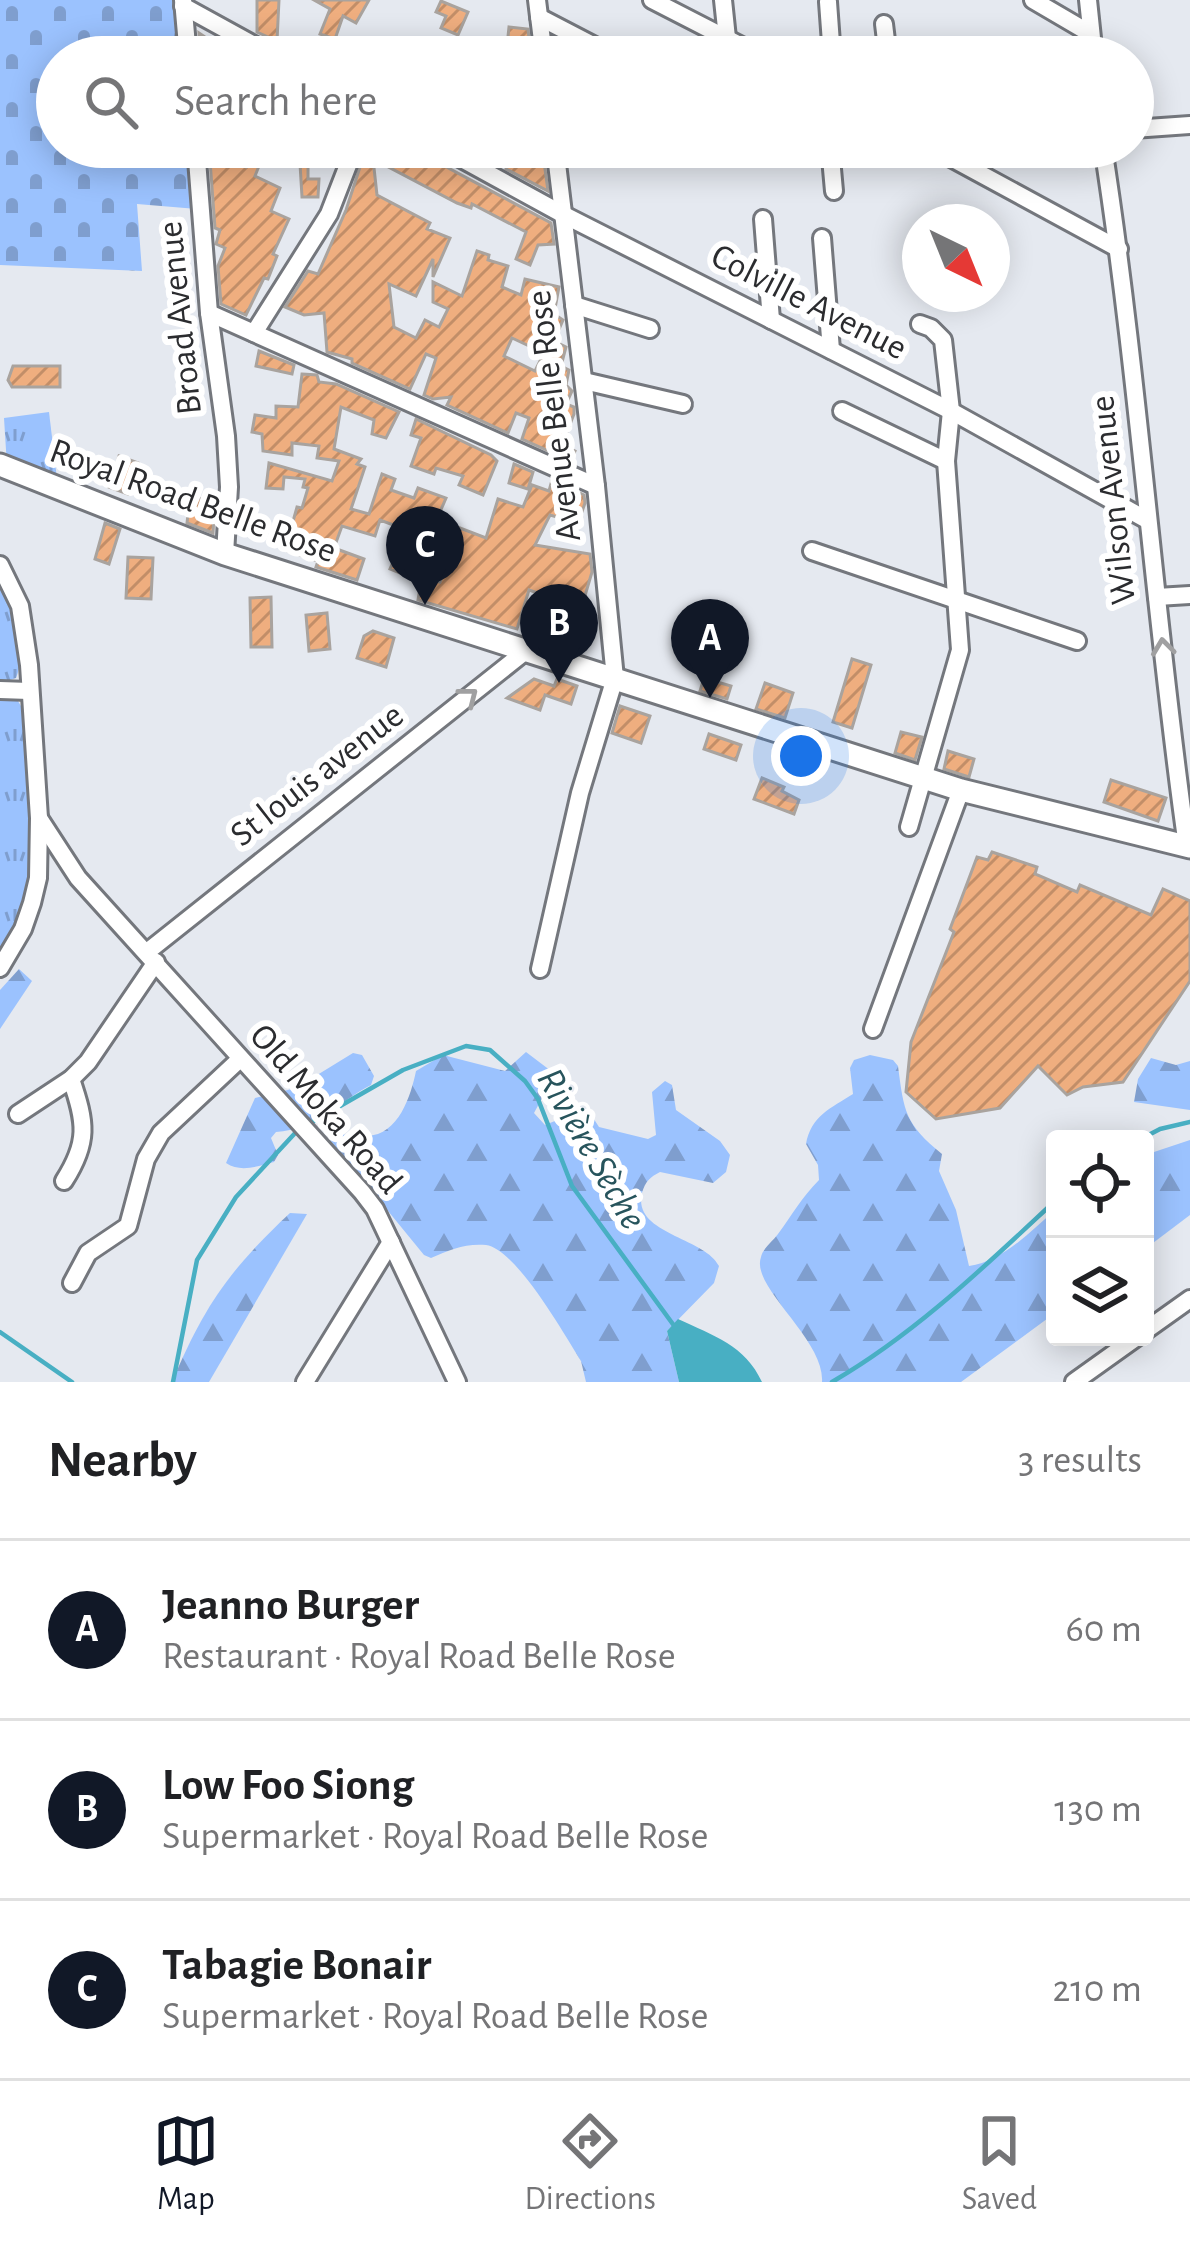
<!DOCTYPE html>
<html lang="en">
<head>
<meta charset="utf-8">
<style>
  :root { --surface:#fff; --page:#f6f6f6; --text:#202124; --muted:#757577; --line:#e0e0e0; --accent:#111827 }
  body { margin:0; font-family:"Alegreya Sans",sans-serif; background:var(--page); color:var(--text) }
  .controls { position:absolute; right:36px; bottom:36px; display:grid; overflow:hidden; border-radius:12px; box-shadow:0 6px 30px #0003 }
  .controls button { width:108px; height:108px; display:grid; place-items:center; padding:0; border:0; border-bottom:3px solid var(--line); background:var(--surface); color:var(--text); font:60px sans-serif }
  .compass { position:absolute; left:902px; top:204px; width:108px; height:108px; border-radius:50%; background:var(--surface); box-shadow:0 6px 30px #0003; rotate:137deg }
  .you { position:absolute; left:801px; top:756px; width:42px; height:42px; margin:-30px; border:9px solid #fff; border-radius:50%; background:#1a73e8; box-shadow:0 0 0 18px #1a73e833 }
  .badge { display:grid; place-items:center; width:78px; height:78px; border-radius:50%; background:var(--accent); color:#fff; font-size:39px; font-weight:700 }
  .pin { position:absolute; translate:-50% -99px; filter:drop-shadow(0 3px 6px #0008) }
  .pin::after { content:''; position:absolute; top:63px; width:42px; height:36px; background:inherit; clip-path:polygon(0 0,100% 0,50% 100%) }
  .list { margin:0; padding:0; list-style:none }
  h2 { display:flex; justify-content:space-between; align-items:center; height:156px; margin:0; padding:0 48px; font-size:51px }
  h2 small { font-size:39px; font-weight:400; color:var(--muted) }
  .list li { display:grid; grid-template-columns:78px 1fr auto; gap:36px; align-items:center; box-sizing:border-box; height:180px; padding:0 48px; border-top:3px solid var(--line) }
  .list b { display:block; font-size:45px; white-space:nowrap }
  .list p { margin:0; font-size:39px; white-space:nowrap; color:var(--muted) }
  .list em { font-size:39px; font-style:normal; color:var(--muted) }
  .icon { flex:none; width:66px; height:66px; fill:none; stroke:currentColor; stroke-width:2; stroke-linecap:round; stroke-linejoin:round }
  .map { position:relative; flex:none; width:1190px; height:1382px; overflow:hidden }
  .search { position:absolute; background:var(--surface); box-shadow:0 6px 30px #0003; left:36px; right:36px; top:36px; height:132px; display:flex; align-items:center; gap:30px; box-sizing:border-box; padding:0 42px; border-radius:66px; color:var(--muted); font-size:45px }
  .sheet { height:696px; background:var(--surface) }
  nav { display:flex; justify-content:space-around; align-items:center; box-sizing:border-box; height:168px; border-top:3px solid var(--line); background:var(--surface); font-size:33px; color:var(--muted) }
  nav a { display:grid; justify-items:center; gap:6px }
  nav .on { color:var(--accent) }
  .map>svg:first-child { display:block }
  .grass { fill:url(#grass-tufts) }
  .forest { fill:url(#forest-firs) }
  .cemetery { fill:url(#cemetery-stones) }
  .water { fill:#48afc3 }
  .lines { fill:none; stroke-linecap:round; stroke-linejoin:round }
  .stream { stroke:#48afc3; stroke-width:4.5 }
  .building { fill:url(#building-hatch); stroke:#a9a39e; stroke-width:3; fill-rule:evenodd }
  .minor-casing { stroke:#74777d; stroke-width:22 }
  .major-casing { stroke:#74777d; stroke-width:27 }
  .minor { stroke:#fff; stroke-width:16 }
  .major { stroke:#fff; stroke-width:21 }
  .oneway { stroke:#a0a0a1 }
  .labels { text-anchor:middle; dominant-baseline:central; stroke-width:12; stroke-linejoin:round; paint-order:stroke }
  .street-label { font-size:36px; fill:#2b2c2f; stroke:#fff }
  .water-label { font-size:39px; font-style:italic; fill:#27545c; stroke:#fff }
</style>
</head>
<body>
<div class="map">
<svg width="1190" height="1382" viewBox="0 0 1190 1382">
  <defs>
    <pattern id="grass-tufts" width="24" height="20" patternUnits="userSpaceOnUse" patternTransform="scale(3)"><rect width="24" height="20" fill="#9bc2fe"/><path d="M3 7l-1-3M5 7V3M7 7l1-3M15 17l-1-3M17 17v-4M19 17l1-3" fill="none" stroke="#7f9ece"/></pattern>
    <pattern id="forest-firs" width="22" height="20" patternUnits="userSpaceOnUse" patternTransform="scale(3)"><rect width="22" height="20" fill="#9bc2fe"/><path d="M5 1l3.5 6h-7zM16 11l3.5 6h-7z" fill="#7f9ece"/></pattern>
    <pattern id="cemetery-stones" width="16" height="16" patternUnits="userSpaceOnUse" patternTransform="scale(3)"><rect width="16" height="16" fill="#9bc2fe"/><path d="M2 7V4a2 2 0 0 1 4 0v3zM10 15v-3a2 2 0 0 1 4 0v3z" fill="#7f9ece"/></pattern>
    <pattern id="building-hatch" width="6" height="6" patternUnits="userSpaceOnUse" patternTransform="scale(3)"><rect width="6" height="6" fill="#efae7f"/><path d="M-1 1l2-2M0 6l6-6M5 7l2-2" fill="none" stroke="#c28e68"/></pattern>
  </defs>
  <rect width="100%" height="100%" fill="#e5e9f0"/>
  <!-- grass -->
  <g class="grass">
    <polygon points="49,412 57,479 7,466 4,418"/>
    <path d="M 0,579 C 13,602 27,653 16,678 L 0,683 Z"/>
    <polygon points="0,697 18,701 25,713 32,877 23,912 0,957"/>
  </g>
  <!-- forest -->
  <g class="forest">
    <polygon points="19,969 32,981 0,1029 0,990"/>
    <path d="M 526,1052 L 555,1074 L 534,1113 L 545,1125 L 582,1110 L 590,1113 L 599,1127 L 648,1139 L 656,1135 L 652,1092 L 665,1081 L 672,1085 L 676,1110 L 720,1141 L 730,1155 L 726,1172 L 713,1183 L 660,1172 C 650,1177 645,1182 642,1193 C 632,1234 705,1237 719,1266 L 714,1283 L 667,1331 L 679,1382 L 586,1382 L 581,1361 C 564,1334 516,1249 486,1245 C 466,1243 449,1250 431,1258 L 424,1255 L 330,1140 C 344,1131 351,1136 367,1136 C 399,1135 411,1095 416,1071 L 443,1055 L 505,1071 Z"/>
    <path d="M 353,1053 L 362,1055 L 374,1076 L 371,1085 C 338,1102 315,1130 276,1132 L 271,1138 L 278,1155 L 274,1162 C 258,1166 241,1173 226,1163 L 255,1098 L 296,1088 Z"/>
    <path d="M 870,1055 L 893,1060 L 898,1066 C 904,1112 905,1124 942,1154 L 939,1171 L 956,1210 L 969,1266 C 1002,1262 1031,1231 1055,1210 L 1055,1313 L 961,1382 L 822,1382 C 825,1339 750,1287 761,1257 C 763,1248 773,1241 778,1234 C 792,1215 802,1197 819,1180 L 818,1165 L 806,1144 C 811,1116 831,1108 853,1094 L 850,1068 L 854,1060 Z"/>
    <polygon points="1151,1058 1176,1065 1190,1061 1190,1110 1134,1102 1138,1079"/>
    <polygon points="1190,1140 1190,1215 1145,1249 1145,1155"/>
    <path d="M 290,1213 L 307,1214 L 209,1382 L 172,1382 C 204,1306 230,1269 290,1213 Z"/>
  </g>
  <!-- cemetery -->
  <polygon class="cemetery" points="0,0 178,0 183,57 57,57 57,147 191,147 197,209 137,204 142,271 0,265"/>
  <!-- water -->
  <path class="water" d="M 678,1319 C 714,1336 745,1345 762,1382 L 679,1382 L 667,1331 Z"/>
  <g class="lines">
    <!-- stream -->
    <g class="stream">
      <polyline points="307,1125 403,1070 466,1046 490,1050 525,1081 538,1099 572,1186 675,1327"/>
      <polyline points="1141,1139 1160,1129 1190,1122"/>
      <polyline points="0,1332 72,1382"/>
      <polyline points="173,1382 197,1260 236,1197 297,1131"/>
      <path d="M 832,1382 C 915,1334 985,1266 1055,1201"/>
    </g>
  </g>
  <!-- building -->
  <g class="building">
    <polygon points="257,0 279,0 277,41 257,32"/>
    <polygon points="314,0 369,0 356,23 343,16 335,39 320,34 330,9"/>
    <polygon points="441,1 468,12 458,35 441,28 446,16 436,12"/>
    <polygon points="509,27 528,29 531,57 490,57 495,42 507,46"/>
    <polygon points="199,33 205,37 246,57 201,57"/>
    <polygon points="209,147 233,147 229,158 246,167 253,152 243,147 277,147 272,160 263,156 255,176 280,188 271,211 289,219 273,254 277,256 268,279 264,278 246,315 221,304 218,266 225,248 216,244 220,230 215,228"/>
    <polygon points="299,147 318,147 319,159 308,160 308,179 319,179 318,197 302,197"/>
    <path d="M 347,147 L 409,147 L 551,223 L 554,244 L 538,245 L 530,265 L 516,259 L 526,232 L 472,204 L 471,208 L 457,203 L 373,159 L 377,195 L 430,223 L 427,229 L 450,238 L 433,277 L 433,259 L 416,296 L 389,284 L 394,327 L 416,338 L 425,320 L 439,327 L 448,309 L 433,302 L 433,282 L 462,296 L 477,251 L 489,255 L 488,260 L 508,266 L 502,287 L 521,295 L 525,279 L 559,287 L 554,314 L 563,320 L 554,341 L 566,347 L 561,366 L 569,370 L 566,385 L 572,391 L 566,404 L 574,407 L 574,414 L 562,445 L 575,451 L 571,461 L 522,439 L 529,418 L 516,413 L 508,433 L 447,405 L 451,397 L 433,399 L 424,395 L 436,358 L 426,354 L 410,389 L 352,363 L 352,359 L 327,352 L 324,313 L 304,315 L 285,307 L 308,271 L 318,274 L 346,210 L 361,164 ZM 512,338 L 544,353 L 535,371 L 504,356 Z"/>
    <polygon points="489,147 542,147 548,191 506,169 510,156"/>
    <polygon points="259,351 294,365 292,374 256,366"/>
    <polygon points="13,366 60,366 60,387 12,387 8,380"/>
    <polygon points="302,374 317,375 319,382 336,384 399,412 386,438 372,434 374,420 341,407 334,449 361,459 357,464 365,467 351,509 369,514 382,474 395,479 391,490 414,498 418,488 446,498 424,549 416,546 405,575 390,569 407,530 380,520 375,536 342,526 334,548 364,559 357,580 316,567 318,561 285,550 297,507 302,508 308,488 303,487 305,479 284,477 283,489 266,488 269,463 332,481 339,461 317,458 319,446 292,443 292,455 263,451 262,434 252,432 255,415 276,418 276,406 298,407"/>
    <polygon points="416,419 491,455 497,461 483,495 459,485 463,476 436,468 434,474 411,466 421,438 411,435"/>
    <polygon points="119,456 138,463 128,494 109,487"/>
    <polygon points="514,464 533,472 528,489 509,483"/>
    <polygon points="552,480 584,495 585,503 578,523 550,515 535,545 590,554 592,572 584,599 554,594 552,598 529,590 517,629 418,600 422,576 440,582 460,528 486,538 498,499 523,507 532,485 549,491"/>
    <polygon points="190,498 215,500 213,533 187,523"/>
    <polygon points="105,523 120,529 109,564 95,559"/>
    <polygon points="128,557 153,558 151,599 126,598"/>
    <polygon points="271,597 272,647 251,647 250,598"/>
    <polygon points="327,613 330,649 309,651 306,615"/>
    <polygon points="373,631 394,638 386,667 357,658 364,636"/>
    <polygon points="852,659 871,665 852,728 833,722"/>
    <polygon points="704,678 731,686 727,699 700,691"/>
    <polygon points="534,679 554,686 557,679 577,686 571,704 545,695 540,710 507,698"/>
    <polygon points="765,683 793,693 785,718 756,709"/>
    <polygon points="620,706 650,716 641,743 612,733"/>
    <polygon points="901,732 922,737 915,760 895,753"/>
    <polygon points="709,734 741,745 736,760 704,749"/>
    <polygon points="948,751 974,759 969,777 944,769"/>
    <polygon points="762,778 784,787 782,791 799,800 794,814 754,799"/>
    <polygon points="1111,780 1166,798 1158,821 1104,802"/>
    <polygon points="992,852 1037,867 1035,874 1077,892 1080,885 1151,915 1163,889 1190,901 1190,981 1123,1082 1083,1087 1067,1095 1038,1066 1000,1108 936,1119 906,1092 911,1042 954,932 950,929 977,857 988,860"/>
  </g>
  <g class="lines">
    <!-- minor casing -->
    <g class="minor-casing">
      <g id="minor">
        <polyline points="183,0 188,57"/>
        <polyline points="537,0 544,57"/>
        <polyline points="652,0 763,57"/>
        <polyline points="723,0 727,38"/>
        <polyline points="1033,0 1091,34"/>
        <polyline points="1088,0 1094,57"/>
        <polyline points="828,2 832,57"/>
        <polyline points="183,6 276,57"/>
        <polyline points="539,17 616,57"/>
        <polyline points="884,24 888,57"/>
        <polyline points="1133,129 1190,125"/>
        <polyline points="196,147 209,313 226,436 229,487 225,554"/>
        <polyline points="440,147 564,215 951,411 1147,520"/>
        <polyline points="830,147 834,191"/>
        <polyline points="931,147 1119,249"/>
        <path d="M 1103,147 C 1139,379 1154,614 1187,846"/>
        <polyline points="763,219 771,320"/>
        <polyline points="822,238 831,350"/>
        <polyline points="574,305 650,329"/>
        <polyline points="209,313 596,486"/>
        <polyline points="254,333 329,214 348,165"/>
        <polyline points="584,381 683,404"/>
        <polyline points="842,411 946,461"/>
        <polyline points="812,551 1077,641"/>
        <polyline points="0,565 20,606 29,665 39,818 38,878 32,903 23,929 0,968"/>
        <polyline points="1157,597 1190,595"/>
        <polyline points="0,690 29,691"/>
        <polyline points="39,818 78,878 362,1192 375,1209 457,1382"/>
        <polyline points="909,827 960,650 946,461 951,411 943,340 931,328 920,324"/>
        <polyline points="147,952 527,650"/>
        <polyline points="540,969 580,793 615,678 596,486 555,147"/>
        <polyline points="873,1029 961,790"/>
        <polyline points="18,1114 71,1079 88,1062 156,962"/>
        <path d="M 64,1181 C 89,1142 86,1123 71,1079"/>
        <polyline points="72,1283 88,1253 128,1226 146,1159 161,1133 240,1059"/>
        <polyline points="1145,1331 1190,1299"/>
        <polyline points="305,1382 391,1242"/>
        <polyline points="1074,1382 1137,1337"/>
      </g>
    </g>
    <!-- major casing -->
    <g class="major-casing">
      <polyline id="major" points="0,465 225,554 961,790 1190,847"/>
    </g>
    <!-- minor -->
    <use href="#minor" class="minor"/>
    <!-- major -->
    <use href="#major" class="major"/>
  </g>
  <!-- one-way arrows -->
  <defs><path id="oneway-chevron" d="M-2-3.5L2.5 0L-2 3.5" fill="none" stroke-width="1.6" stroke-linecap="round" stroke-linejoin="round" transform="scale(3)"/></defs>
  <g class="oneway">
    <use href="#oneway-chevron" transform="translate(1163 647) rotate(-97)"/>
    <use href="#oneway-chevron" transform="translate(469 696) rotate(-38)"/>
  </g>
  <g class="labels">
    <!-- street labels -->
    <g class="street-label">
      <text transform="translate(809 302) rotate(27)">Colville Avenue</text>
      <text transform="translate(180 318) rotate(-96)">Broad Avenue</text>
      <text transform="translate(554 416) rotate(-97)">Avenue Belle Rose</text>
      <text transform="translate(1113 500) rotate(-96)">Wilson Avenue</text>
      <text transform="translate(193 501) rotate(20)">Royal Road Belle Rose</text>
      <text transform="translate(317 775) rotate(-38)">St louis avenue</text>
      <text transform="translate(326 1109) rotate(49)">Old Moka Road</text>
    </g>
    <!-- water labels -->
    <g class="water-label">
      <text transform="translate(591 1149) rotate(60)">Rivière Sèche</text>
    </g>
  </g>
</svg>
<div class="controls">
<button><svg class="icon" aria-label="locate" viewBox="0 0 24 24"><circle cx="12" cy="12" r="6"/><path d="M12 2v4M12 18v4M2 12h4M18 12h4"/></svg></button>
<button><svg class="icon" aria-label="layers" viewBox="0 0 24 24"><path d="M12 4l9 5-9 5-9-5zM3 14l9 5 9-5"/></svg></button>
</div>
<svg class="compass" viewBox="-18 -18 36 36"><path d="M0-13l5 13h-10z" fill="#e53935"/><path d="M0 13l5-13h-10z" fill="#757577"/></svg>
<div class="you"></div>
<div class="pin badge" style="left:710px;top:698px">A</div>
<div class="pin badge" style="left:559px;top:683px">B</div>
<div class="pin badge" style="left:425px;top:605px">C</div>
<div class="search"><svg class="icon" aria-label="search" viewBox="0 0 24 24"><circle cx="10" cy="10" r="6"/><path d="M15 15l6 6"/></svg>Search here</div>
</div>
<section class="sheet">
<h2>Nearby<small>3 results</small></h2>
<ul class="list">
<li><span class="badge">A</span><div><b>Jeanno Burger</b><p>Restaurant · Royal Road Belle Rose</p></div><em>60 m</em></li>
<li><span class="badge">B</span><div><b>Low Foo Siong</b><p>Supermarket · Royal Road Belle Rose</p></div><em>130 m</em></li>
<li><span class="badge">C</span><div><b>Tabagie Bonair</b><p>Supermarket · Royal Road Belle Rose</p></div><em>210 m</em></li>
</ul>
</section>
<nav>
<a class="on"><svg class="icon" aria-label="map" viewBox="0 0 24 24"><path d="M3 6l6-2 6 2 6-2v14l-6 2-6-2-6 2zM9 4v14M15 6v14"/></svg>Map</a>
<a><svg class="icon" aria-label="directions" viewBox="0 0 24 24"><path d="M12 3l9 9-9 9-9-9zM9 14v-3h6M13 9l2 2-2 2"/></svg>Directions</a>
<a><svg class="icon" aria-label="saved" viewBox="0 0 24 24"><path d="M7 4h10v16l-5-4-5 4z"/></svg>Saved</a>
</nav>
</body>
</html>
